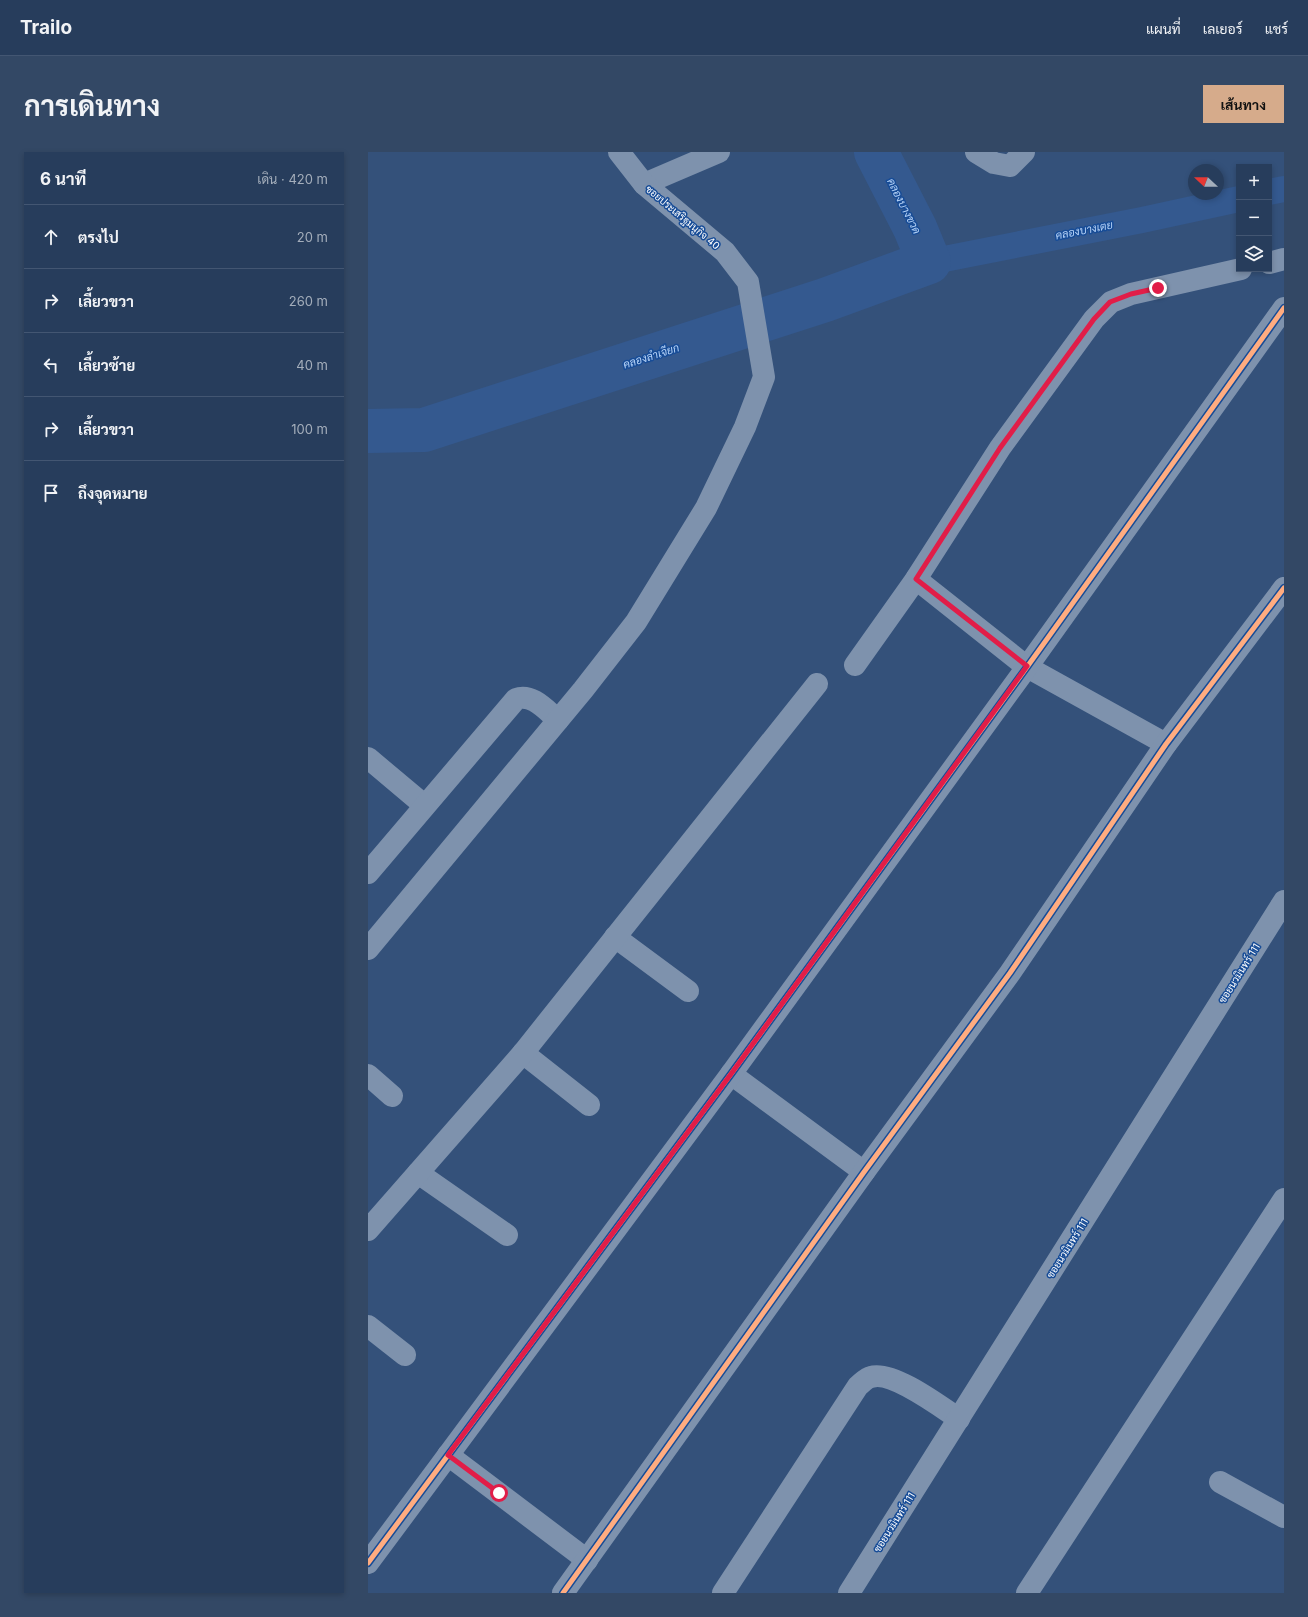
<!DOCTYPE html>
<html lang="th">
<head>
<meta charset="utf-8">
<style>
  :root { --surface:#273d5c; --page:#334865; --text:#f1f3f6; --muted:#a4aebb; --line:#435672; --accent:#d6ab8b }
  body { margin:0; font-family:Inter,Sarabun,sans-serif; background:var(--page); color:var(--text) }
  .controls { position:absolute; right:12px; top:12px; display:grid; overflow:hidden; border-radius:0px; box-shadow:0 2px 6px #0003 }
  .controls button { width:36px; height:36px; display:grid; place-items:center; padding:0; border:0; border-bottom:1px solid var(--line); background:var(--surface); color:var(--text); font:20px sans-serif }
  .compass { position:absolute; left:820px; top:12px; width:36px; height:36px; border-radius:50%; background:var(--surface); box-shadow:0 2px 6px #0003; rotate:292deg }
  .stop { position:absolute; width:12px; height:12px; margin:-9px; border:3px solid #e11d48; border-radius:50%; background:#fff }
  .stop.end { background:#e11d48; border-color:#fff; box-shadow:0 1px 4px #0008 }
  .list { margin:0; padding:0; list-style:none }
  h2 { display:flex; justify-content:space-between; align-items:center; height:52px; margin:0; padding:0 16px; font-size:17px }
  h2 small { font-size:13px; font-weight:400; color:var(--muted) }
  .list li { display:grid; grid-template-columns:26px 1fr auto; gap:12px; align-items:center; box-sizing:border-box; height:64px; padding:0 16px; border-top:1px solid var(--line) }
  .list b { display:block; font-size:15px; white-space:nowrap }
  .list em { font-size:13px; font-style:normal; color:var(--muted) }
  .icon { flex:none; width:22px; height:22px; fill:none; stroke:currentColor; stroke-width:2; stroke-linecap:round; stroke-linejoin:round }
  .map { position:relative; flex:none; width:916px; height:1441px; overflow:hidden; border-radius:0px }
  header { display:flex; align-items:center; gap:24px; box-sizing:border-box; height:56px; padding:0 20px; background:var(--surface); border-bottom:1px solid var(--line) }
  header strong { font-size:19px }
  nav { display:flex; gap:22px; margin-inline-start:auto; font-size:14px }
  .intro { display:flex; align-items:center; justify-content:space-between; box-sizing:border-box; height:96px; padding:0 24px }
  h1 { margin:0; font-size:28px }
  .button { padding:10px 18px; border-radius:0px; background:var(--accent); color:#111; font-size:14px; font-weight:700 }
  main { display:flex; gap:24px; padding:0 24px }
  aside { flex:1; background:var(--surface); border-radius:0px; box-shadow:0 2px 6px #0003 }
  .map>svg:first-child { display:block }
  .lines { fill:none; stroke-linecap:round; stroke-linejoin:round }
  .canal { stroke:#34598f; stroke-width:26 }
  .river { stroke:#34598f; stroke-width:44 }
  .minor { stroke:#7e92ad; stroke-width:22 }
  .cycleway-casing { stroke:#174c97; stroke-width:8 }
  .cycleway { stroke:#ffac80; stroke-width:5 }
  .route { stroke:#e11d48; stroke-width:5 }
  .labels { text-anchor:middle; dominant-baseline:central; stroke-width:3; stroke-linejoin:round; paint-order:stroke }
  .street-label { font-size:10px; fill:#fff; stroke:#174c97 }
  .water-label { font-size:11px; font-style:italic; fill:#b6d3f8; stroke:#174c97 }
</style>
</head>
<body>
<header>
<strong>Trailo</strong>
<nav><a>แผนที่</a><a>เลเยอร์</a><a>แชร์</a></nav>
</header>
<div class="intro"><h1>การเดินทาง</h1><a class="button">เส้นทาง</a></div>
<main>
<aside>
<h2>6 นาที<small>เดิน · 420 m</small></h2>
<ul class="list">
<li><svg class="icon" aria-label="ahead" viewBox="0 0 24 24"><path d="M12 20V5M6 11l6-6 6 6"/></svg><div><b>ตรงไป</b></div><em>20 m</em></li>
<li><svg class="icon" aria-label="right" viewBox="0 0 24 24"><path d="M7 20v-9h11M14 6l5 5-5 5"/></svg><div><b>เลี้ยวขวา</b></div><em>260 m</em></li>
<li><svg class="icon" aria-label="left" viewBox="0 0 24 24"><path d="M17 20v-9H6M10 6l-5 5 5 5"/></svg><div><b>เลี้ยวซ้าย</b></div><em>40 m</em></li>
<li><svg class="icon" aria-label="right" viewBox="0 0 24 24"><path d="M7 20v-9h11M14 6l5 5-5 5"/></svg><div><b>เลี้ยวขวา</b></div><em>100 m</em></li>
<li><svg class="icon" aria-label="arrive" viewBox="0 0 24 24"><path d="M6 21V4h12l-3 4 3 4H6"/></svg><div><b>ถึงจุดหมาย</b></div></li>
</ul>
</aside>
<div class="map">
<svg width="916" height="1441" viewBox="0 0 916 1441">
  <rect width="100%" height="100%" fill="#34517a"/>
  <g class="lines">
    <!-- canal -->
    <g class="canal">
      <polyline points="901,40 916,37"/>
      <polyline points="561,110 774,68 871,47"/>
    </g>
    <!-- river -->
    <polyline class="river" points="0,279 56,278 457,148 561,110 547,76 508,0"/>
    <!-- minor -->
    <g class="minor">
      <polyline points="608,0 626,11 642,14 656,0"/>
      <polyline points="276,32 351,0"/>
      <polyline points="901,111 916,107"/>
      <polyline points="548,427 659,515 798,592"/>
      <polyline points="487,513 548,427 632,296 726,167 743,150 763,142 873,117"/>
      <polyline points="0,606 56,653"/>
      <path d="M 0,721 L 148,547 C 164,541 178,558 190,568"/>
      <polyline points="247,785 320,839"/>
      <polyline points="0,797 215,538 268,470 338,356 377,275 396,225 380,130 357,100 276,32 251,0"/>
      <polyline points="155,901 221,953"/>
      <polyline points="363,922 496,1020"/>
      <polyline points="0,923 24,944"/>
      <polyline points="50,1021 139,1083"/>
      <polyline points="0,1078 155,901 449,532"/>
      <polyline points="0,1174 37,1203"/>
      <polyline points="80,1303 219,1408"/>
      <polyline points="852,1330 916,1365"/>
      <polyline points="0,1411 363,922 659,515 916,156"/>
      <polyline points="195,1441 496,1020 642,821 798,592 916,436"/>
      <path d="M 355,1441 L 490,1234 C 494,1231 498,1226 503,1225 C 524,1218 573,1255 591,1267"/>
      <polyline points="481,1441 916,749"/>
      <polyline points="659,1441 916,1047"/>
    </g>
    <!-- cycleway casing -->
    <g class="cycleway-casing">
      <g id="cycleway">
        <polyline points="0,1411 363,922 659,515 916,156"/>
        <polyline points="195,1441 496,1020 642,821 798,592 916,436"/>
      </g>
    </g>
    <!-- cycleway -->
    <use href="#cycleway" class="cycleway"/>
  </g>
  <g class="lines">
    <!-- route -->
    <polyline class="route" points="131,1341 80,1303 363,922 659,514 548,427 632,296 726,167 742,150 763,142 790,136"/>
  </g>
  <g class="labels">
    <!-- street labels -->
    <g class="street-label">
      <text transform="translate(315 65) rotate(40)">ซอยประเสริฐมนูกิจ 40</text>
      <text transform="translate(871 821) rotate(-58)">ซอยนวมินทร์ 111</text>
      <text transform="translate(699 1096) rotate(-58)">ซอยนวมินทร์ 111</text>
      <text transform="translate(526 1370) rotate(-58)">ซอยนวมินทร์ 111</text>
    </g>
    <!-- water labels -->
    <g class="water-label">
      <text transform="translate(536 54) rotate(63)">คลองบางขวด</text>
      <text transform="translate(716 78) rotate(-11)">คลองบางเตย</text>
      <text transform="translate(283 204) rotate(-18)">คลองลำเจียก</text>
    </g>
  </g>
</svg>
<div class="controls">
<button>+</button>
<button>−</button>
<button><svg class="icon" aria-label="layers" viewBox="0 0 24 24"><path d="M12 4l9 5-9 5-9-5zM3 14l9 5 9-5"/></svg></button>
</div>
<svg class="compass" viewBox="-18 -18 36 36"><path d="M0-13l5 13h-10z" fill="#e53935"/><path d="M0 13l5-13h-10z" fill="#a4aebb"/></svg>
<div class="stop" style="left:131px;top:1341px"></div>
<div class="stop end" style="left:790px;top:136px"></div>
</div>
</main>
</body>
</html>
